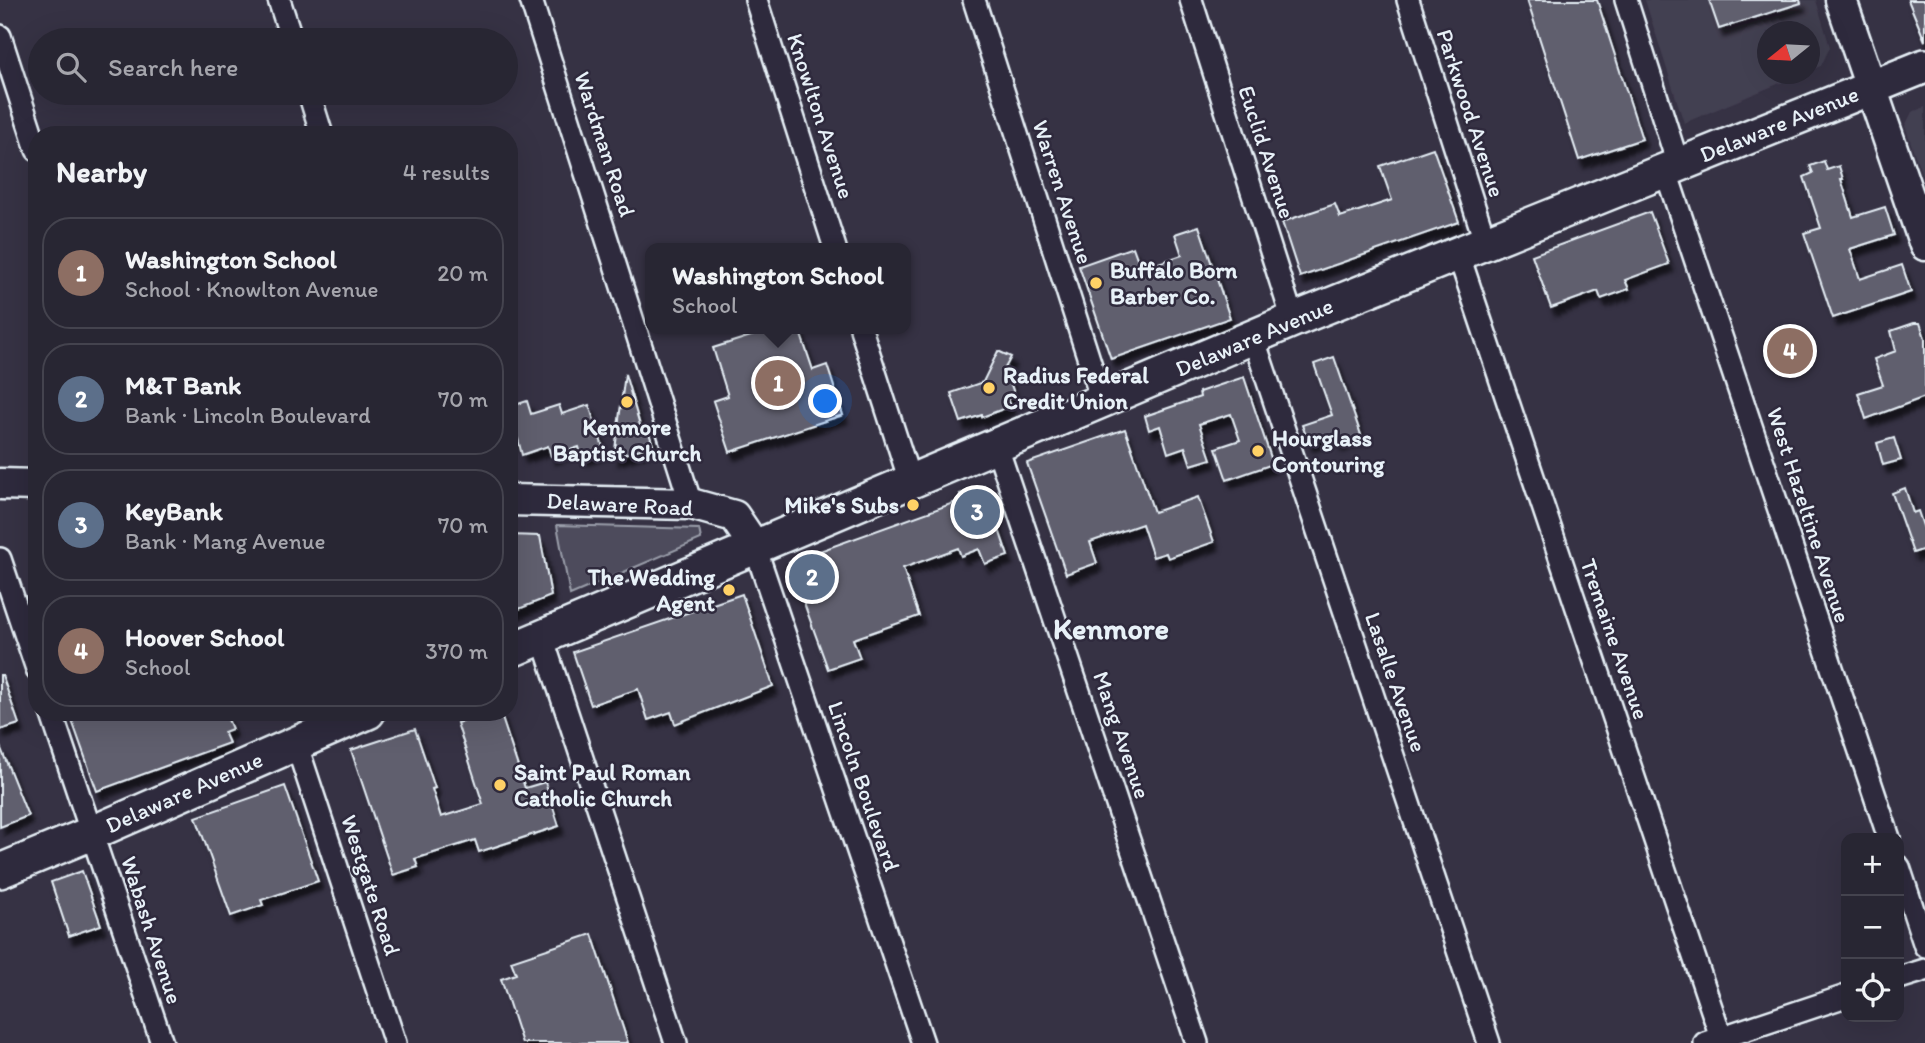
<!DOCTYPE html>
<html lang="en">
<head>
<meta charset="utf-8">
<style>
  :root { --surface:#282633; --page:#34323f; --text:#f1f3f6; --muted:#a5a5ac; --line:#44434e; --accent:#ffd166 }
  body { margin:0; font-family:Itim,sans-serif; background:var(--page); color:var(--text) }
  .controls { position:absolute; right:21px; bottom:21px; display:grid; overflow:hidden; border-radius:14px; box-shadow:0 7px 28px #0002 }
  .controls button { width:63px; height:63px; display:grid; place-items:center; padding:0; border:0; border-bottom:2px solid var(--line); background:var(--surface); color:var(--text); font:35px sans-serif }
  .compass { position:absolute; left:1757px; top:21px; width:63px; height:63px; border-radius:50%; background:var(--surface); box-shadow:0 7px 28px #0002; rotate:252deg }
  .you { position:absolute; left:826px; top:402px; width:24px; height:24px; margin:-18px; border:5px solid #fff; border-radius:50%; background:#1a73e8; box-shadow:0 0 0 10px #1a73e833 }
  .badge { display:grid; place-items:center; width:46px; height:46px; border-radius:50%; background:var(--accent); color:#fff; font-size:23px; font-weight:700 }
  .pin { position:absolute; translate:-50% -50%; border:4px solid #fff; box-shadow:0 2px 7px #0006 }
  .popup { position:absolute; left:645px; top:243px; width:266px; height:91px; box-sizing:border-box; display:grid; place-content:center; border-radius:14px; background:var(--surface); filter:drop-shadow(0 2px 5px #0005); font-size:23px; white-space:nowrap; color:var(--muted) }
  .popup b { font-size:26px; color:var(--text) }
  .popup::after { content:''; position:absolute; left:50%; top:100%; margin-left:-14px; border:14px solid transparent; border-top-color:var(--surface) }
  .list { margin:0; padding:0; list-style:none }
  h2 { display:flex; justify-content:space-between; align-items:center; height:91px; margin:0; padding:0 28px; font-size:30px }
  h2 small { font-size:23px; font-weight:400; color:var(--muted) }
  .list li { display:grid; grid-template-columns:46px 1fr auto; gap:21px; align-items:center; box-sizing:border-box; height:112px; margin:0 14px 14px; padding:0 14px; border:2px solid var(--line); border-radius:28px }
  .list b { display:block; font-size:26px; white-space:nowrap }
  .list p { margin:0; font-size:23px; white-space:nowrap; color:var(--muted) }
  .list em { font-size:23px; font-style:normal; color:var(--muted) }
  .icon { flex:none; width:38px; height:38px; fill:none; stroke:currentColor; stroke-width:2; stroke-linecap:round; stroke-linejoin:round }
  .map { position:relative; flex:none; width:1925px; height:1043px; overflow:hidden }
  .search { position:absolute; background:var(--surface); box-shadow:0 7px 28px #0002; left:28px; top:28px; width:490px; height:77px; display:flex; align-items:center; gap:18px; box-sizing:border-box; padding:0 24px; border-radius:38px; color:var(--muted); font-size:26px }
  .panel { position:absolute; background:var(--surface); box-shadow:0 7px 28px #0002; left:28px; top:126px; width:490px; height:595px; border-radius:28px }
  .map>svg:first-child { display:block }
  .built { fill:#433f51 }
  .green { fill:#4d4b5c; stroke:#9a9eaa; stroke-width:2 }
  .building { fill:#605e6e; stroke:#e8f1f8; stroke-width:2; filter:url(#shadow) }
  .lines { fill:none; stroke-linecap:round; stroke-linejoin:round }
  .street-casing { stroke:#e8f1f8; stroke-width:26 }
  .secondary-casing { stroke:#e8f1f8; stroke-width:35 }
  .primary-casing { stroke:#e8f1f8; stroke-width:38 }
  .street { stroke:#2f2a3d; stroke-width:21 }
  .secondary { stroke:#2f2a3d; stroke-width:30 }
  .primary { stroke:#2f2a3d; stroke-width:33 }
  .poi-dot { fill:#ffd166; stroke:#2f2a3d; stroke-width:2.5 }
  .labels { text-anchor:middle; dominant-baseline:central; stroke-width:5; stroke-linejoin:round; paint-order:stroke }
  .street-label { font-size:23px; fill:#e8f1f8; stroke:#2f2a3d }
  .poi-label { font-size:23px; font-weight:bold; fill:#e8f1f8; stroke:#2f2a3d; text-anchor:start }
  .district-label { font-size:30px; font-weight:bold; fill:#e8f1f8; stroke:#2f2a3d }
</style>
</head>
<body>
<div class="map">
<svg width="1925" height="1043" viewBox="0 0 1925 1043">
  <defs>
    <filter id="shadow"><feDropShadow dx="4.5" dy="8" stdDeviation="2" flood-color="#0009"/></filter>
  </defs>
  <rect width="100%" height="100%" fill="#363244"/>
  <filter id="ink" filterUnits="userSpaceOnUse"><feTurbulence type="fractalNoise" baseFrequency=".0143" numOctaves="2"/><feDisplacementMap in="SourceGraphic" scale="14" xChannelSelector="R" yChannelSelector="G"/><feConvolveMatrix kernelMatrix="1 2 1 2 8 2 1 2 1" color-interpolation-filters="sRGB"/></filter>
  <g filter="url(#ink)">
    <!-- built -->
    <g class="built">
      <polygon points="1645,0 1816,0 1830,47 1821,66 1810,70 1810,32 1768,32 1768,74 1802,74 1684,123"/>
      <polygon points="1925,107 1925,184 1905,126 1912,112"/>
    </g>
    <!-- green -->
    <polygon class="green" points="557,525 699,529 701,539 570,595"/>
    <!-- building -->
    <g class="building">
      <polygon points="1527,0 1597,0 1642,139 1579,160"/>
      <polygon points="1709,0 1800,0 1801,3 1719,29"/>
      <polygon points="1908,0 1925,0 1925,41"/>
      <polygon points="1433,148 1459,222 1300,277 1282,222 1335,204 1340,217 1392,200 1380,166"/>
      <polygon points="1824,161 1827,170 1839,166 1843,179 1841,179 1853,217 1885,207 1894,235 1850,249 1860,279 1902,265 1911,292 1833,318 1804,233 1821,228 1804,177 1813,173 1810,166"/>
      <polygon points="1650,212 1669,264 1625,280 1629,289 1601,299 1598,291 1551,308 1532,255"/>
      <polygon points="1199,226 1230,318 1111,359 1079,266 1133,247 1141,269 1182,255 1175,234"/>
      <polygon points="1914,323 1920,323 1925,338 1925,397 1866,419 1858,393 1883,385 1874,359 1896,351 1891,331"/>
      <polygon points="773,329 799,329 813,370 827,365 843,415 730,452 713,401 728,396 713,348"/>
      <polygon points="998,351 1011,357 1005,368 1015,396 1008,399 1011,406 982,417 982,415 961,422 951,393 983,382"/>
      <polygon points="1334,357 1361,435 1338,444 1335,434 1309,443 1302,425 1332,415 1314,364"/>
      <polygon points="625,374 642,432 648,430 653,445 614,457"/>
      <polygon points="1244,377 1273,464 1227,480 1216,448 1240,440 1231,414 1199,424 1211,459 1191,465 1185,447 1168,453 1160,426 1149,430 1145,416 1200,397 1199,392"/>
      <polygon points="527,401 531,414 559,405 562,414 589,405 604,450 582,457 579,447 551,456 548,446 522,455 518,439 509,442 509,407"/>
      <polygon points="1125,429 1154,512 1198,497 1214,542 1168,558 1166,553 1153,557 1142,524 1090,542 1097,563 1066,574 1027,463"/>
      <polygon points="1894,438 1901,460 1883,465 1877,443"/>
      <polygon points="984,486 1008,556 985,564 979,549 961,556 958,548 903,568 919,616 853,639 860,658 828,669 789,562 962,500 960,494"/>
      <polygon points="1905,488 1913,513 1918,511 1925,532 1925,549 1913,553 1892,493"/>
      <polygon points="509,535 540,536 551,596 509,613"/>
      <polygon points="742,594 773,686 675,724 671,712 648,720 638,689 591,705 573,652"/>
      <polygon points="0,675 2,675 19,724 0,730"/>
      <polygon points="69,712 225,712 232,729 224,732 229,743 97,791"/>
      <polygon points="489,712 500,712 525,788 545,782 559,826 479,852 475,840 415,859 418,867 393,875 351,750 415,729 435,788 432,789 441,817 483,804 457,723"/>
      <polygon points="0,746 28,816 0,827"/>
      <polygon points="285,786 318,881 261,900 263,905 231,916 196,817"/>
      <polygon points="82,871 101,925 69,936 51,882"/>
      <polygon points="592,934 628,1043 522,1043 501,979 516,974 511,961"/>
    </g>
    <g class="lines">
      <!-- street casing -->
      <g class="street-casing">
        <g id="street">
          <polyline points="279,0 292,40"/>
          <polyline points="531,0 691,504"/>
          <polyline points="756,0 835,248"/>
          <polyline points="974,0 1102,400"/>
          <polyline points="1191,0 1293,320"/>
          <polyline points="1408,0 1485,241"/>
          <polyline points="1626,0 1678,164"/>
          <polyline points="0,36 37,150"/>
          <polyline points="309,93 322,135"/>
          <polyline points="1665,169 1889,838"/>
          <polyline points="1458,253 1723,1043"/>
          <polyline points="861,329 910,481"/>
          <polyline points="1253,337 1489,1043"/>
          <polyline points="996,444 1197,1043"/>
          <polyline points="755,547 923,1043"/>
          <polyline points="0,559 37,669"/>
          <polyline points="542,637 676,1043"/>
          <polyline points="51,712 162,1043"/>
          <polyline points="296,743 395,1043"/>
          <polyline points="1899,867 1925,946"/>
          <polyline points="1899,978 1925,970"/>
          <polyline points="1705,1043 1846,996"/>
        </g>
      </g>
      <!-- secondary casing -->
      <g class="secondary-casing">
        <g id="secondary">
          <polyline points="1841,0 1925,245"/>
          <polyline points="0,484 37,485"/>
          <polyline points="509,500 691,504 734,516 755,547"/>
        </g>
      </g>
      <!-- primary casing -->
      <g class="primary-casing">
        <g id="primary">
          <polyline points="509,651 1293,320 1925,66"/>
          <polyline points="0,871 92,833 368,712"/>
        </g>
      </g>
      <!-- street -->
      <use href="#street" class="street"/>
      <!-- secondary -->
      <use href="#secondary" class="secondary"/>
      <!-- primary -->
      <use href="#primary" class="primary"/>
    </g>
  </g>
  <!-- markers -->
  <g class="poi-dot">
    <circle cx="1096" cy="283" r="7"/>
    <circle cx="989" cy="388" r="7"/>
    <circle cx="627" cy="402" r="7"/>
    <circle cx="1258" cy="451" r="7"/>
    <circle cx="913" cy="505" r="7"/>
    <circle cx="729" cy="590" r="7"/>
    <circle cx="500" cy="785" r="7"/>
  </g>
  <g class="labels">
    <!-- street labels -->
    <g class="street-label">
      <text transform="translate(1471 113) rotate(72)">Parkwood Avenue</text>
      <text transform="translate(821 116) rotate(72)">Knowlton Avenue</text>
      <text transform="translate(1779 124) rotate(-22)">Delaware Avenue</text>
      <text transform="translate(605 144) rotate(72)">Wardman Road</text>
      <text transform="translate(1267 152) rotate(72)">Euclid Avenue</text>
      <text transform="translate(1063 192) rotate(72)">Warren Avenue</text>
      <text transform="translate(1254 337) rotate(-23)">Delaware Avenue</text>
      <text transform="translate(620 504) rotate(3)">Delaware Road</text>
      <text transform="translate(1809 515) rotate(72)">West Hazeltine Avenue</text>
      <text transform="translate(1615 639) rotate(71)">Tremaine Avenue</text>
      <text transform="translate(1396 682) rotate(71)">Lasalle Avenue</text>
      <text transform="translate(1122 735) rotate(71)">Mang Avenue</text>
      <text transform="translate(864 786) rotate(71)">Lincoln Boulevard</text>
      <text transform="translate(184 792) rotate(-24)">Delaware Avenue</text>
      <text transform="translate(371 885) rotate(72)">Westgate Road</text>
      <text transform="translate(152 930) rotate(72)">Wabash Avenue</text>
    </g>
    <!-- poi labels -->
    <g class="poi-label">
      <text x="1110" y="270">Buffalo Born<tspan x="1110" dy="26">Barber Co.</tspan></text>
      <text x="1003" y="375">Radius Federal<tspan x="1003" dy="26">Credit Union</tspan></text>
      <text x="627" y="427" text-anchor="middle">Kenmore<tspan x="627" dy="26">Baptist Church</tspan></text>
      <text x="1272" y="438">Hourglass<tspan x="1272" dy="26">Contouring</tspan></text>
      <text x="899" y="505" text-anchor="end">Mike's Subs</text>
      <text x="715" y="577" text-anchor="end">The Wedding<tspan x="715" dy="26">Agent</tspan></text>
      <text x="514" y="772">Saint Paul Roman<tspan x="514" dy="26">Catholic Church</tspan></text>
    </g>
    <!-- district labels -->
    <g class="district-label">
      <text x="1111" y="628">Kenmore</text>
    </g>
  </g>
</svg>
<div class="controls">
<button>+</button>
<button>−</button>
<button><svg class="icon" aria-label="locate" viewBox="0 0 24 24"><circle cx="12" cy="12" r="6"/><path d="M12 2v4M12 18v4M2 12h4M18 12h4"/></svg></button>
</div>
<svg class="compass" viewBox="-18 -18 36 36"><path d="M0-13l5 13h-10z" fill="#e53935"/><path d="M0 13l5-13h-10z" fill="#a5a5ac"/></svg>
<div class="you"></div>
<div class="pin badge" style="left:778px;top:383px;background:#8d6e63">1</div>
<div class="popup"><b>Washington School</b>School</div>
<div class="pin badge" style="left:812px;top:577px;background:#5c6f8a">2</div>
<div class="pin badge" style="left:977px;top:512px;background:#5c6f8a">3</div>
<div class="pin badge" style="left:1790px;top:351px;background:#8d6e63">4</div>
<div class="search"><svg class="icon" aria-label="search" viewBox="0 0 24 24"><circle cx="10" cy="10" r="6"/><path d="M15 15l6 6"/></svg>Search here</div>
<section class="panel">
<h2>Nearby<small>4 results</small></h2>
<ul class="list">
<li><span class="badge" style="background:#8d6e63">1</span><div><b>Washington School</b><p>School · Knowlton Avenue</p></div><em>20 m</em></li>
<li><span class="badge" style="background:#5c6f8a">2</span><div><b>M&amp;T Bank</b><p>Bank · Lincoln Boulevard</p></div><em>70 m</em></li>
<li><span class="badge" style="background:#5c6f8a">3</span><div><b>KeyBank</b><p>Bank · Mang Avenue</p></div><em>70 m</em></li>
<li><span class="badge" style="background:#8d6e63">4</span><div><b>Hoover School</b><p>School</p></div><em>370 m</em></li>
</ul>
</section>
</div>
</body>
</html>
